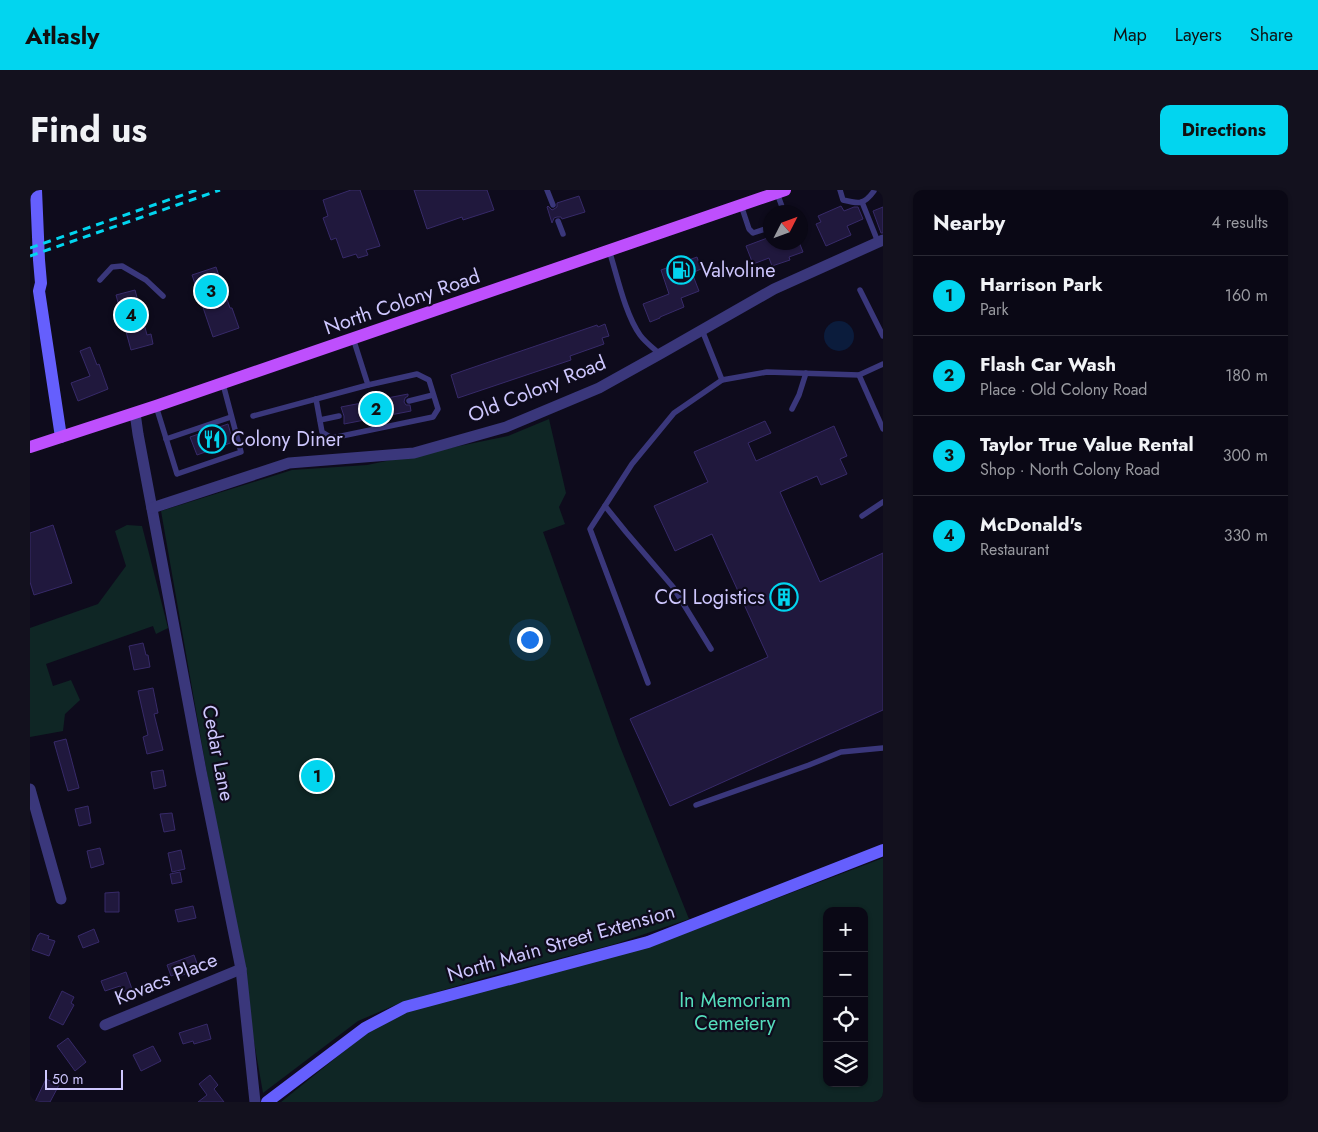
<!DOCTYPE html>
<html lang="en">
<head>
<meta charset="utf-8">
<style>
  :root { --surface:#0a0815; --page:#13111e; --text:#f1f3f6; --muted:#999aa0; --line:#2a2934; --accent:#02d5ef }
  body { margin:0; font-family:Jost,sans-serif; background:var(--page); color:var(--text) }
  .controls { position:absolute; right:15px; bottom:15px; display:grid; overflow:hidden; border-radius:10px; box-shadow:0 1px 4px #0004 }
  .controls button { width:45px; height:45px; display:grid; place-items:center; padding:0; border:0; border-bottom:1px solid var(--line); background:var(--surface); color:var(--text); font:25px sans-serif }
  .compass { position:absolute; left:733px; top:15px; width:45px; height:45px; border-radius:50%; background:var(--surface); box-shadow:0 1px 4px #0004; rotate:48deg }
  .scale { position:absolute; left:15px; bottom:12px; width:78px; box-sizing:border-box; padding-left:5px; border:2px solid #cec7fe; border-top:0; font-size:14px; line-height:18px; white-space:nowrap; color:#cec7fe; -webkit-text-stroke:4px #0e0b1c; paint-order:stroke }
  .you { position:absolute; left:499px; top:449px; width:18px; height:18px; margin:-12px; border:4px solid #fff; border-radius:50%; background:#1a73e8; box-shadow:0 0 0 8px #1a73e833 }
  .badge { display:grid; place-items:center; width:32px; height:32px; border-radius:50%; background:var(--accent); color:#111; font-size:16px; font-weight:700 }
  .pin { position:absolute; translate:-50% -50%; border:2px solid #fff; box-shadow:0 1px 5px #0006 }
  .list { margin:0; padding:0; list-style:none }
  h2 { display:flex; justify-content:space-between; align-items:center; height:65px; margin:0; padding:0 20px; font-size:21px }
  h2 small { font-size:16px; font-weight:400; color:var(--muted) }
  .list li { display:grid; grid-template-columns:32px 1fr auto; gap:15px; align-items:center; box-sizing:border-box; height:80px; padding:0 20px; border-top:1px solid var(--line) }
  .list b { display:block; font-size:19px; white-space:nowrap }
  .list p { margin:0; font-size:16px; white-space:nowrap; color:var(--muted) }
  .list em { font-size:16px; font-style:normal; color:var(--muted) }
  .icon { flex:none; width:28px; height:28px; fill:none; stroke:currentColor; stroke-width:2; stroke-linecap:round; stroke-linejoin:round }
  .map { position:relative; flex:none; width:853px; height:912px; overflow:hidden; border-radius:10px }
  header { display:flex; align-items:center; gap:30px; box-sizing:border-box; height:70px; padding:0 25px; background:var(--accent); color:#111 }
  header strong { font-size:24px }
  nav { display:flex; gap:28px; margin-inline-start:auto; font-size:18px }
  .intro { display:flex; align-items:center; justify-content:space-between; box-sizing:border-box; height:120px; padding:0 30px }
  h1 { margin:0; font-size:35px }
  .button { padding:12px 22px; border-radius:10px; background:var(--accent); color:#111; font-size:18px; font-weight:700 }
  main { display:flex; gap:30px; padding:0 30px }
  aside { flex:1; background:var(--surface); border-radius:10px; box-shadow:0 1px 4px #0004 }
  .map>svg:first-child { display:block }
  .green { fill:#0f2625; fill-rule:evenodd }
  .water { fill:#0b1c3c }
  .building { fill:#20183d; stroke:#372a69 }
  .lines { fill:none; stroke-linecap:round; stroke-linejoin:round }
  .lane { stroke:#3a377b; stroke-width:5.5 }
  .street { stroke:#3a377b; stroke-width:11 }
  .secondary { stroke:#655ffd; stroke-width:12 }
  .primary { stroke:#be4ffd; stroke-width:12 }
  .rail { stroke:#02d5ef; stroke-width:3; stroke-dasharray:8 6; stroke-linecap:butt }
  .labels { text-anchor:middle; dominant-baseline:central; stroke-width:4.5; stroke-linejoin:round; paint-order:stroke }
  .poi-label { font-size:20px; fill:#cec7fe; stroke:#0e0b1c; text-anchor:start }
  .street-label { font-size:20px; fill:#cec7fe; stroke:#0e0b1c }
  .park-label { font-size:20px; fill:#55ddbc; stroke:#0e0b1c }
</style>
</head>
<body>
<header>
<strong>Atlasly</strong>
<nav><a>Map</a><a>Layers</a><a>Share</a></nav>
</header>
<div class="intro"><h1>Find us</h1><a class="button">Directions</a></div>
<main>
<div class="map">
<svg width="853" height="912" viewBox="0 0 853 912">
  <rect width="100%" height="100%" fill="#0e0b1c"/>
  <!-- green -->
  <g class="green">
    <polygon points="519,229 536,303 529,317 535,334 513,342 589,554 659,729 585,754 454,788 370,813 328,831 233,903 131,321 262,280 337,275 478,246"/>
    <polygon points="97,335 112,336 138,438 126,444 123,436 16,474 23,496 41,490 50,510 35,524 33,541 0,547 0,438 68,414 96,376 85,341"/>
    <path d="M 853,668 L 853,912 L 251,912 L 344,837 L 375,822 L 629,753 ZM 797,721 L 834,721 L 834,893 L 797,893 Z"/>
  </g>
  <!-- water -->
  <circle class="water" cx="809" cy="146" r="15"/>
  <!-- building -->
  <g class="building">
    <polygon points="321,0 330,0 350,56 336,60 338,65 328,68 326,64 313,68 306,48 301,50 293,28 298,26 293,10"/>
    <polygon points="384,0 457,0 464,20 433,30 432,27 397,39"/>
    <polygon points="549,6 555,22 532,29 531,27 527,27 524,28 522,33 517,17 518,16 522,20 524,19 527,17 527,13"/>
    <polygon points="811,16 814,21 824,17 828,17 833,29 817,36 821,45 796,56 786,34 791,32 788,26"/>
    <polygon points="853,17 853,43 851,43 843,21"/>
    <polygon points="740,47 740,52 769,52 773,62 759,67 760,70 742,76 739,68 723,74 716,56"/>
    <polygon points="667,67 671,79 662,83 669,101 651,108 654,117 630,127 630,128 620,132 613,114 639,104 631,80"/>
    <polygon points="186,77 200,118 202,118 209,138 183,147 162,85"/>
    <polygon points="105,100 117,145 121,144 123,154 101,160 86,105"/>
    <polygon points="575,134 579,146 572,148 574,154 540,166 541,170 428,208 421,185 567,135 568,137"/>
    <polygon points="60,157 67,175 69,174 78,199 48,211 41,193 60,186 50,161"/>
    <polygon points="378,204 378,206 375,208 374,212 376,215 380,215 381,221 314,234 314,226 311,217"/>
    <polygon points="735,231 741,243 718,253 726,271 804,236 817,266 810,269 817,284 791,295 787,286 750,302 790,392 853,363 853,520 640,616 600,529 738,467 682,344 645,361 624,316 678,292 664,262"/>
    <polygon points="198,234 203,252 167,265 160,247"/>
    <polygon points="23,335 42,393 4,405 0,392 0,343"/>
    <polygon points="113,453 116,465 118,465 120,477 104,480 99,456"/>
    <polygon points="123,498 128,523 124,524 133,560 117,564 113,547 118,545 108,501"/>
    <polygon points="36,549 49,598 38,601 24,552"/>
    <polygon points="133,580 136,596 124,599 121,582"/>
    <polygon points="58,616 61,633 49,636 45,619"/>
    <polygon points="142,623 145,640 134,642 130,624"/>
    <polygon points="70,658 74,674 61,678 57,661"/>
    <polygon points="151,660 155,679 142,682 138,663"/>
    <polygon points="150,682 152,692 142,694 140,684"/>
    <polygon points="89,702 89,722 75,722 75,703"/>
    <polygon points="163,716 166,728 148,732 145,720"/>
    <polygon points="64,739 69,752 53,758 48,746"/>
    <polygon points="10,743 19,746 18,749 25,751 19,766 2,760 8,745 9,745"/>
    <polygon points="164,765 169,779 147,787 146,784 141,786 137,775"/>
    <polygon points="96,782 102,799 93,802 90,796 75,801 71,791"/>
    <polygon points="32,801 44,807 41,813 44,815 33,835 19,828"/>
    <polygon points="177,834 181,849 164,854 163,851 153,854 149,843"/>
    <polygon points="38,848 56,872 45,881 27,856"/>
    <polygon points="123,856 131,871 111,881 103,865"/>
    <polygon points="180,885 188,895 184,899 194,912 168,912 177,905 169,894"/>
    <polygon points="16,889 29,895 20,912 5,912"/>
  </g>
  <g class="lines">
    <!-- lane -->
    <g class="lane">
      <polyline points="517,0 523,15"/>
      <path d="M 810,0 L 813,10 C 829,14 834,15 844,1"/>
      <polyline points="747,3 754,22"/>
      <polyline points="832,12 848,52"/>
      <polyline points="711,15 719,39 723,43 741,37"/>
      <polyline points="528,31 533,44"/>
      <path d="M 579,60 C 587,85 595,124 610,145 C 615,152 623,158 630,164"/>
      <polyline points="70,90 82,77 92,76 116,90 133,106"/>
      <polyline points="830,100 853,146"/>
      <polyline points="672,140 692,190 737,182 829,185 853,174"/>
      <polyline points="829,185 853,239"/>
      <polyline points="286,209 292,242 302,248 403,227 408,219 399,190 387,184 338,195"/>
      <polyline points="379,211 403,205"/>
      <polyline points="126,216 147,284 211,262 193,194"/>
      <polyline points="762,219 769,205 776,183"/>
      <polyline points="223,226 338,195 323,148"/>
      <polyline points="290,230 309,226"/>
      <polyline points="136,249 201,227"/>
      <polyline points="575,316 596,342 643,397 681,459"/>
      <polyline points="832,326 853,312"/>
      <polyline points="618,493 560,339 602,274 644,223 692,190"/>
      <polyline points="666,615 779,575 811,562 853,558"/>
    </g>
    <!-- street -->
    <g class="street">
      <polyline points="105,223 108,244 171,581 211,779 225,912"/>
      <polyline points="122,318 259,273 384,263 476,237 569,198 630,164 744,99 853,50"/>
      <polyline points="0,599 31,709"/>
      <polyline points="75,835 211,779"/>
    </g>
    <!-- secondary -->
    <g class="secondary">
      <polyline points="6,0 9,70 11,93 9,101 31,247"/>
      <polyline points="237,912 335,838 375,817 618,752 853,660"/>
    </g>
    <!-- primary -->
    <polyline class="primary" points="0,257 126,216 755,0"/>
    <!-- rail -->
    <g class="rail">
      <polyline points="0,58 167,0"/>
      <polyline points="0,66 190,0"/>
    </g>
  </g>
  <!-- icons -->
  <defs>
    <g id="fuel-ring" transform="scale(1.4375)"><circle r="9.5" fill="#0e0b1c" stroke="#02d5ef" stroke-width="1.5"/><path d="M-5.5-6h7V0h2V4h1.3V-2.5L3-4.5l.8-.8L6-3V5H2.5V1h-1V6h-7ZM-4.2-4.7v3.2H.2V-4.7Z" fill="#02d5ef"/></g>
    <g id="restaurant-ring" transform="scale(1.4375)"><circle r="9.5" fill="#0e0b1c" stroke="#02d5ef" stroke-width="1.5"/><path d="M-5-6h1v4h1v-4h1v4h1v-4h1v5L-1.5 .5V6h-2V.5L-5-1ZM5-6V6H3V1.5H1.5Q1.5-4 5-6Z" fill="#02d5ef"/></g>
    <g id="building-ring" transform="scale(1.4375)"><circle r="9.5" fill="#0e0b1c" stroke="#02d5ef" stroke-width="1.5"/><path d="M-4-6H4V6H1V3H-1V6H-4ZM-2.5-4.3h1.7v1.8h-1.7ZM.8-4.3h1.7v1.8H.8ZM-2.5-1h1.7V.8h-1.7ZM.8-1h1.7V.8H.8Z" fill="#02d5ef"/></g>
  </defs>
  <g fill-rule="evenodd">
    <use href="#fuel-ring" x="651" y="80"/>
    <use href="#restaurant-ring" x="182" y="249"/>
    <use href="#building-ring" x="754" y="407"/>
  </g>
  <g class="labels">
    <!-- poi labels -->
    <g class="poi-label">
      <text x="670" y="80">Valvoline</text>
      <text x="201" y="249">Colony Diner</text>
      <text x="735" y="407" text-anchor="end">CCI Logistics</text>
    </g>
    <!-- street labels -->
    <g class="street-label">
      <text transform="translate(372 112) rotate(-19)">North Colony Road</text>
      <text transform="translate(507 199) rotate(-22)">Old Colony Road</text>
      <text transform="translate(188 563) rotate(79)">Cedar Lane</text>
      <text transform="translate(531 753) rotate(-16)">North Main Street Extension</text>
      <text transform="translate(136 789) rotate(-22)">Kovacs Place</text>
    </g>
    <!-- park labels -->
    <g class="park-label">
      <text x="705" y="810">In Memoriam<tspan x="705" dy="23">Cemetery</tspan></text>
    </g>
  </g>
</svg>
<div class="controls">
<button>+</button>
<button>−</button>
<button><svg class="icon" aria-label="locate" viewBox="0 0 24 24"><circle cx="12" cy="12" r="6"/><path d="M12 2v4M12 18v4M2 12h4M18 12h4"/></svg></button>
<button><svg class="icon" aria-label="layers" viewBox="0 0 24 24"><path d="M12 4l9 5-9 5-9-5zM3 14l9 5 9-5"/></svg></button>
</div>
<svg class="compass" viewBox="-18 -18 36 36"><path d="M0-13l5 13h-10z" fill="#e53935"/><path d="M0 13l5-13h-10z" fill="#999aa0"/></svg>
<div class="scale">50 m</div>
<div class="you"></div>
<div class="pin badge" style="left:287px;top:586px">1</div>
<div class="pin badge" style="left:346px;top:219px">2</div>
<div class="pin badge" style="left:181px;top:101px">3</div>
<div class="pin badge" style="left:101px;top:125px">4</div>
</div>
<aside>
<h2>Nearby<small>4 results</small></h2>
<ul class="list">
<li><span class="badge">1</span><div><b>Harrison Park</b><p>Park</p></div><em>160 m</em></li>
<li><span class="badge">2</span><div><b>Flash Car Wash</b><p>Place · Old Colony Road</p></div><em>180 m</em></li>
<li><span class="badge">3</span><div><b>Taylor True Value Rental</b><p>Shop · North Colony Road</p></div><em>300 m</em></li>
<li><span class="badge">4</span><div><b>McDonald's</b><p>Restaurant</p></div><em>330 m</em></li>
</ul>
</aside>
</main>
</body>
</html>
